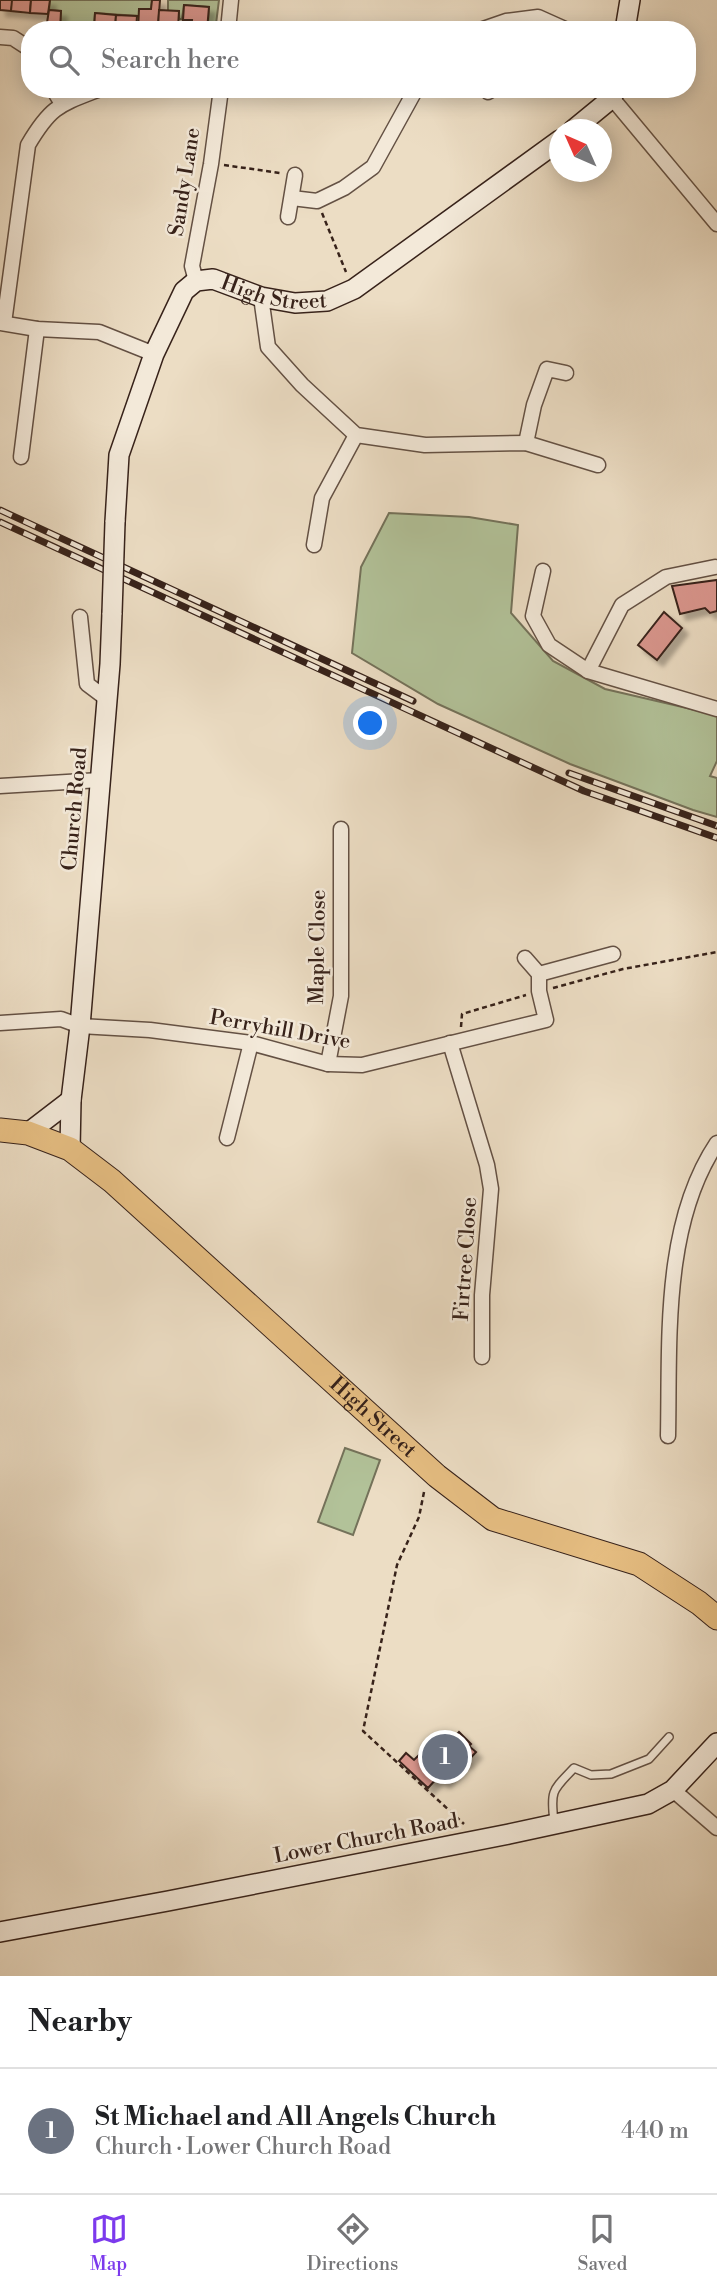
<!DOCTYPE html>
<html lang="en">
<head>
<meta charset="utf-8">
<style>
  :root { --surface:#fff; --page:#f2f2f2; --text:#202124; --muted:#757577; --line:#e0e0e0; --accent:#7c3aed }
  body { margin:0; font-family:"Libre Bodoni",serif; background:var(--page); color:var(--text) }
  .compass { position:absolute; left:549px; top:119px; width:63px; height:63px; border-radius:50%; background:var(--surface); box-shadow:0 4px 18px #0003; rotate:315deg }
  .you { position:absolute; left:371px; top:724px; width:24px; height:24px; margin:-18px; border:5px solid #fff; border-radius:50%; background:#1a73e8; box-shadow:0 0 0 10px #1a73e833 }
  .badge { display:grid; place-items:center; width:46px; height:46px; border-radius:50%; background:var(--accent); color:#fff; font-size:23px; font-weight:700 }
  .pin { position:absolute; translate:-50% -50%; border:4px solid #fff; box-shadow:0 2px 7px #0006 }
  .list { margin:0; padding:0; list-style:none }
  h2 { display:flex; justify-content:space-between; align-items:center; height:91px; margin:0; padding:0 28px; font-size:30px }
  h2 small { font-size:23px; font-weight:400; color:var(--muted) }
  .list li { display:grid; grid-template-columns:46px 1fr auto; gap:21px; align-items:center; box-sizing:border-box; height:126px; padding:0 28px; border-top:2px solid var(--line) }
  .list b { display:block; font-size:26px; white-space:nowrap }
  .list p { margin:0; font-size:23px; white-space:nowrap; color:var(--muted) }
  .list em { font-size:23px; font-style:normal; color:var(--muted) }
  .icon { flex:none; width:38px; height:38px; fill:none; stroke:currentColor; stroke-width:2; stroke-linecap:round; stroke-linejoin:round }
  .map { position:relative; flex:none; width:717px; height:1976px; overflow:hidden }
  .search { position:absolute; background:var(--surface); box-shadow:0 4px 18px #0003; left:21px; right:21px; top:21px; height:77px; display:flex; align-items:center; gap:18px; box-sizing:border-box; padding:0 24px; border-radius:28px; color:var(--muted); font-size:26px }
  .sheet { height:217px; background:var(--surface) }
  nav { display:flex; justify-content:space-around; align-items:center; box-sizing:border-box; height:98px; border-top:2px solid var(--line); background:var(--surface); font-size:19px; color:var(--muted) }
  nav a { display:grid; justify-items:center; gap:4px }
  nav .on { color:var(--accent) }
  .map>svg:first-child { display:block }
  .green { fill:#b2c299; stroke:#74725a; stroke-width:2 }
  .building { fill:#db978f; stroke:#37221a; stroke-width:2; filter:url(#shadow) }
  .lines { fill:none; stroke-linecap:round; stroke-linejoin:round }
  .lane-casing { stroke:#645144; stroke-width:10 }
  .street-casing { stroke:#645144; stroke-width:17 }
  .secondary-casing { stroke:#37221a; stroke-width:22 }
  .primary-casing { stroke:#37221a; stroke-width:25 }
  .path { stroke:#37221a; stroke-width:2.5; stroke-dasharray:5 3.5; stroke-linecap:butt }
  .lane { stroke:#f3e9d9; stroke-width:7 }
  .street { stroke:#f3e9d9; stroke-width:14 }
  .secondary { stroke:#f3e9d9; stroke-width:19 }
  .primary { stroke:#e6be82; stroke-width:23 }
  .rail-casing { stroke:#37221a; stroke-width:7 }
  .rail { stroke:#f3e9d9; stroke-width:4.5; stroke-dasharray:13; stroke-linecap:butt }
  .secondary-bridge-casing { stroke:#37221a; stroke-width:22; stroke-linecap:butt }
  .secondary-bridge { stroke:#f3e9d9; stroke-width:19 }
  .labels { text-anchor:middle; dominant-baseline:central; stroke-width:5; stroke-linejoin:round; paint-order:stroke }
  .street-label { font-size:21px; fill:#37221a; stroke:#f3e9d9 }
</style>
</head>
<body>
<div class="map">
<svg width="717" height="1976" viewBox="0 0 717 1976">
  <defs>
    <filter id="shadow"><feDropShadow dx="6" dy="6" stdDeviation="2" flood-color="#0004"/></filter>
  </defs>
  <rect width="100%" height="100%" fill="#ecddc4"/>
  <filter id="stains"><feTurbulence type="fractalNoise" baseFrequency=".00286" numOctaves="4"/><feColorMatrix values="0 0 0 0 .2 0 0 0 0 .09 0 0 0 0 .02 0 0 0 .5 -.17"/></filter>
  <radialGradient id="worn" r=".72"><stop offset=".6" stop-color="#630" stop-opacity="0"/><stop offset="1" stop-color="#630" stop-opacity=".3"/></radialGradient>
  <!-- green -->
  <g class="green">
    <polygon points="50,0 152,0 151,9 139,16 95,13 94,22 88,22 88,30 60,30 61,11 49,10"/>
    <polygon points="168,0 219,0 216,24 208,23 209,7 184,5 182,19 179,19 179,11 168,11"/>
    <polygon points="389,513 469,517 518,525 511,613 553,661 605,689 717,715 717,761 710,776 717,778 717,817 693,810 570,764 438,704 352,653 361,567"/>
    <polygon points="345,1448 380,1460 353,1535 318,1522"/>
  </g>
  <!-- building -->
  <g class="building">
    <polygon points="0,0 13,0 11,11 0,10"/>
    <polygon points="12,0 31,0 30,13 11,11"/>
    <polygon points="31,0 50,0 48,14 30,13"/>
    <polygon points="152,0 160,0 158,27 152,27 152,30 138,30 139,9 151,9"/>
    <polygon points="184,5 209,7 207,30 191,30 192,20 183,20"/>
    <polygon points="49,10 61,11 60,30 46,29"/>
    <polygon points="159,10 179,11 178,28 158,27"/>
    <polygon points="95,13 116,15 115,30 94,30"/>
    <polygon points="116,15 137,16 136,30 115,30"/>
    <polygon points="717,580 717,611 710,613 705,608 680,614 672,586"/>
    <polygon points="664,612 682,628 657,660 638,645"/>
    <polygon points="459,1732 471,1744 469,1746 476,1752 466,1763 464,1761 444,1782 438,1777 428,1788 399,1761 406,1753 414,1760 435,1739 439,1740 445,1734 452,1740"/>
  </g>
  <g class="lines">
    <!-- lane casing -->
    <g class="lane-casing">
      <path id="lane" d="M 554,1821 C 550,1790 553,1790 574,1768 L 591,1775 L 611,1774 L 649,1759 L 669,1737"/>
    </g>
    <!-- street casing -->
    <g class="street-casing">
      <g id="street">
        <polyline points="228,30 231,0"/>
        <polyline points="480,30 506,21 538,17 567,30"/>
        <polyline points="0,37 13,38 30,49"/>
        <polyline points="53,89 62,104"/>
        <polyline points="488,92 493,89"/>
        <polyline points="612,98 717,224"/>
        <polyline points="292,198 317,201 344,188 373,167 416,89"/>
        <polyline points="288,217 295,175"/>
        <polyline points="196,281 192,266 211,164 221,89"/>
        <polyline points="261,297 268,347 302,385 356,435 425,445 526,443 598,465"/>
        <polyline points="0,323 37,329 99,332 154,354"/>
        <path d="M 4,323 L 28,145 C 51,106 59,105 100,89"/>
        <polyline points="526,443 534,405 547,369 566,373"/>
        <polyline points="21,457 37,329"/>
        <polyline points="314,545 322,498 356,435"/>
        <polyline points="543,571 533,616 549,645 588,671 717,709"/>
        <polyline points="80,617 87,684 107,699"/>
        <polyline points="588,671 622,605 666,577 715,567"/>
        <polyline points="0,786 100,780"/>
        <polyline points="539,974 613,954"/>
        <polyline points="0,1023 61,1019 80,1026 150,1030 251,1043 328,1064 362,1065 546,1020 539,991 539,974 525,958"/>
        <polyline points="450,1043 487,1165 491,1189 482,1295 482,1357"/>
        <polyline points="328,1064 341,996 341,829"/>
        <polyline points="227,1138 251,1043"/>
        <path d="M 668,1436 C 670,1342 662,1225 717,1143"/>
        <polyline points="673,1790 717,1828"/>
      </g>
    </g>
    <!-- secondary casing -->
    <g class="secondary-casing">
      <g id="secondary">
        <polyline points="625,30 630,0"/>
        <polyline points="573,130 612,98 615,89"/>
        <path id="s1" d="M 115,522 L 119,455 L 154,354 L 184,291 L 196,281 L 213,279 L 261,297 L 295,303 L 327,301 L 354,289 L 560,140"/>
        <polyline points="28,1133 71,1100"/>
        <polyline points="70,1149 71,1100 80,1026 110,664 112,613"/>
        <polyline points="0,1932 168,1901 509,1834 648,1804 673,1790 717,1743"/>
      </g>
    </g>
    <!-- primary casing -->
    <g class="primary-casing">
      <g id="primary">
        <path id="s2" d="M 0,1130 L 28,1133 L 70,1149 L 112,1181 L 437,1476 L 493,1519 L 639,1564 L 699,1603 L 717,1618"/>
      </g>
    </g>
    <!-- path -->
    <g class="path">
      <polyline points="224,165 280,173"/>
      <polyline points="322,213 346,272"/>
      <polyline points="553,988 623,969 717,952"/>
      <polyline points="461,1027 462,1014 526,995"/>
      <polyline points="424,1492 419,1517 397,1565 363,1731 464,1824"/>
    </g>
    <!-- lane -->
    <use href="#lane" class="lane"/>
    <!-- street -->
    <use href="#street" class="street"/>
    <!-- secondary -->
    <use href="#secondary" class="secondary"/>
    <!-- primary -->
    <use href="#primary" class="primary"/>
    <!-- rail casing -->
    <g class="rail-casing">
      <g id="rail">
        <polyline points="0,510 413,701"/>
        <polyline points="0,522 584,791 717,838"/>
        <polyline points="569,773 717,826"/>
      </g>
    </g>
    <!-- rail -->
    <use href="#rail" class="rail"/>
    <!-- secondary-bridge casing -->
    <g class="secondary-bridge-casing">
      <polyline id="secondary-bridge" points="112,613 115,522"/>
    </g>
    <!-- secondary-bridge -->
    <use href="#secondary-bridge" class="secondary-bridge"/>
  </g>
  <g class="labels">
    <!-- street labels -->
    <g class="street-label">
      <text transform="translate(185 182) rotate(-81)">Sandy Lane</text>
      <text stroke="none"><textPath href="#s1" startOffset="340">High Street</textPath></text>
      <text transform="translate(75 809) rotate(-85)">Church Road</text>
      <text transform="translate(318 947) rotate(-89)">Maple Close</text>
      <text transform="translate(280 1030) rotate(10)">Perryhill Drive</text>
      <text transform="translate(466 1259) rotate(-86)">Firtree Close</text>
      <text stroke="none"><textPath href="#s2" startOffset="478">High Street</textPath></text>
      <text transform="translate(366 1839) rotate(-11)">Lower Church Road</text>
    </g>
  </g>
  <rect width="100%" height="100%" filter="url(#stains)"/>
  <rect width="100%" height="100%" fill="url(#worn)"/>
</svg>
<svg class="compass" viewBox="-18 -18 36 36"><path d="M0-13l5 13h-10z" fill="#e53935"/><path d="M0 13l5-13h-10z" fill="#757577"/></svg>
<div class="you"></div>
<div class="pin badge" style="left:445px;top:1757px;background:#6b7280">1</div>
<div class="search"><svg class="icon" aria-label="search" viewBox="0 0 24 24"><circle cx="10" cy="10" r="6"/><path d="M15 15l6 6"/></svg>Search here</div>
</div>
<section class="sheet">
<h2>Nearby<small></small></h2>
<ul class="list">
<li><span class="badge" style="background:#6b7280">1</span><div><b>St Michael and All Angels Church</b><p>Church · Lower Church Road</p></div><em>440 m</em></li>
</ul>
</section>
<nav>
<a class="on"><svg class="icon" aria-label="map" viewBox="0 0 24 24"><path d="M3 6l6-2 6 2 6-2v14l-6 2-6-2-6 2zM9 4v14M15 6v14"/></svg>Map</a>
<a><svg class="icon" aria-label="directions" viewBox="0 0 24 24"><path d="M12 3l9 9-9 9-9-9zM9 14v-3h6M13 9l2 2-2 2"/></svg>Directions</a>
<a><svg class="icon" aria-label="saved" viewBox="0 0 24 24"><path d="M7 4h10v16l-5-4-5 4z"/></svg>Saved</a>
</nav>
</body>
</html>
